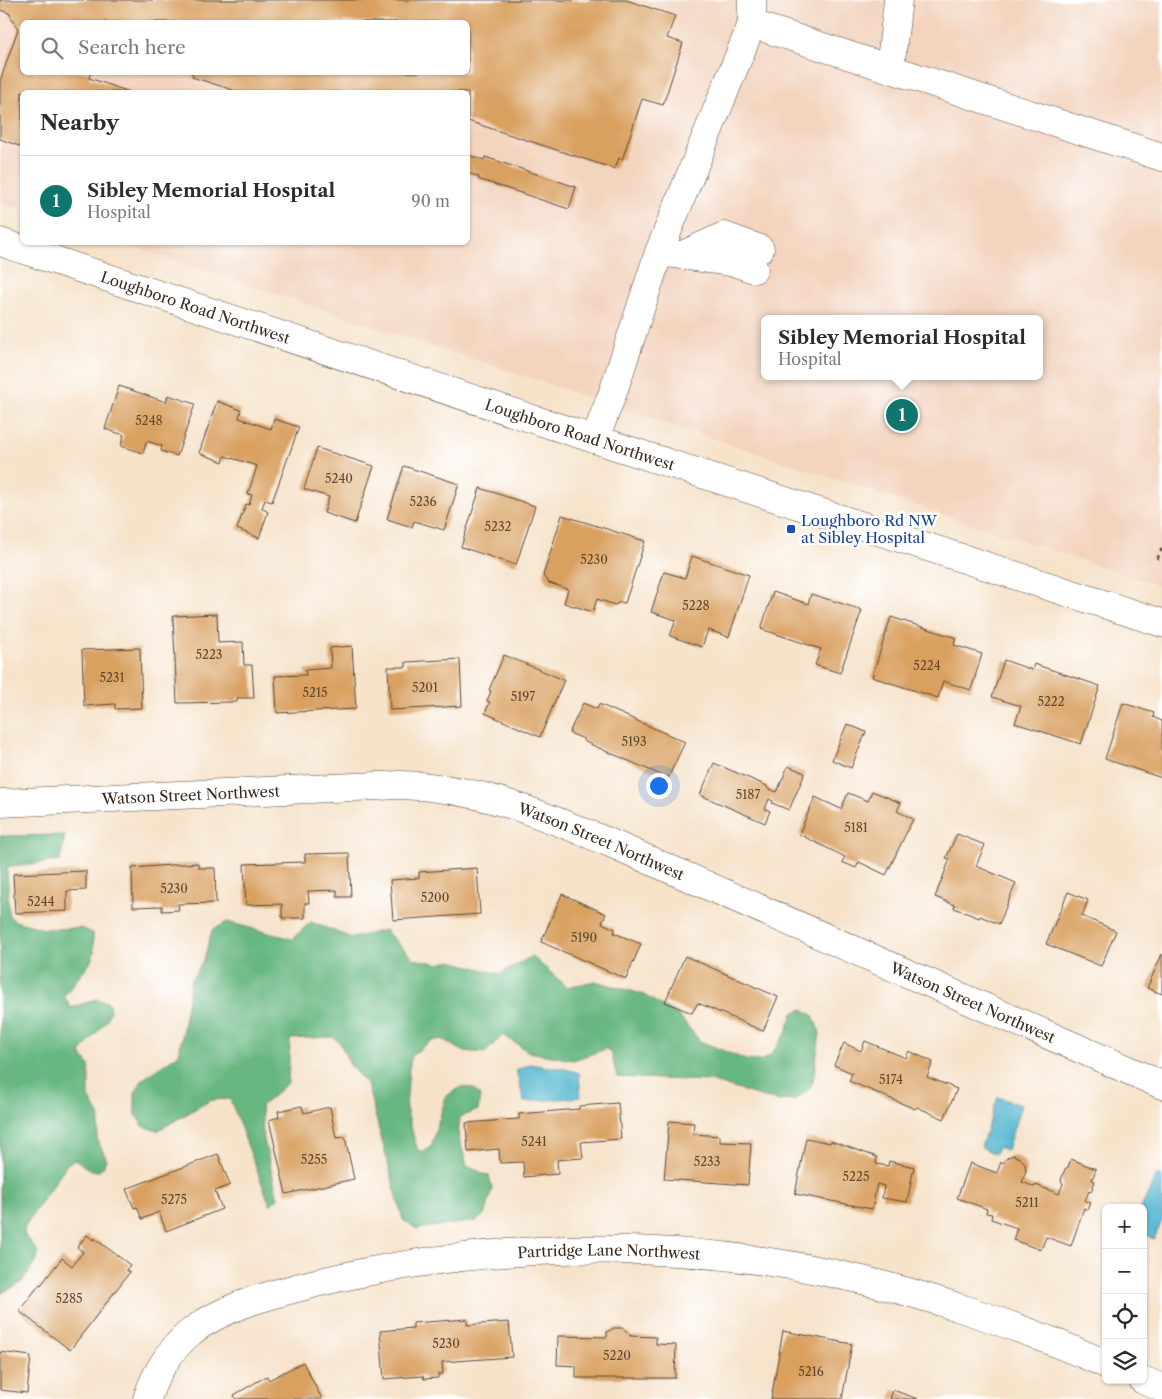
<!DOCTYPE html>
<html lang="en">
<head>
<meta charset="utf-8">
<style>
  :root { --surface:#fff; --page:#f2f2f3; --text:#2b2b33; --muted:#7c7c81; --line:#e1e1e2; --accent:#0f766e }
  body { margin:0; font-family:"Libre Caslon Text",serif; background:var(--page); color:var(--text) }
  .controls { position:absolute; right:15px; bottom:15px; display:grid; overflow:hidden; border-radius:8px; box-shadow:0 1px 4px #0004 }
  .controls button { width:45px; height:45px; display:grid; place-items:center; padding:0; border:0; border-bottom:1px solid var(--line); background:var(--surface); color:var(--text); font:25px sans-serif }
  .you { position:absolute; left:658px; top:785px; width:18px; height:18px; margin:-12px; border:4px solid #fff; border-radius:50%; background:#1a73e8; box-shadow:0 0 0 8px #1a73e833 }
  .badge { display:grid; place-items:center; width:32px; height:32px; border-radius:50%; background:var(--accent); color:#fff; font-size:16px; font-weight:700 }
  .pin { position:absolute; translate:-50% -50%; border:2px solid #fff; box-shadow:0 1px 5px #0006 }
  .popup { position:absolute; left:761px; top:315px; width:282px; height:65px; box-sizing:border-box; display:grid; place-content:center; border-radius:8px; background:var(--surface); filter:drop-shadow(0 1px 4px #0005); font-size:16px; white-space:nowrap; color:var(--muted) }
  .popup b { font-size:19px; color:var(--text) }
  .popup::after { content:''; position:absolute; left:50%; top:100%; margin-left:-10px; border:10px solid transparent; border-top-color:var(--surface) }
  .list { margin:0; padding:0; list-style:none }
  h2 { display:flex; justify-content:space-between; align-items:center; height:65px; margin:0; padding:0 20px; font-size:21px }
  h2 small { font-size:16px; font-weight:400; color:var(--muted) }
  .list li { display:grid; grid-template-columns:32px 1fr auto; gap:15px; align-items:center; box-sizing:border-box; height:90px; padding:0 20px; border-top:1px solid var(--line) }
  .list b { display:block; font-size:19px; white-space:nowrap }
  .list p { margin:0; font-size:16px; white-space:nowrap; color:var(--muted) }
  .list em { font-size:16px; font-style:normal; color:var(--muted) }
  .icon { flex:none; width:28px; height:28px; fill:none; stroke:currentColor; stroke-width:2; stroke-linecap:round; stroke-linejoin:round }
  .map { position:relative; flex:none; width:1162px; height:1399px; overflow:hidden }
  .search { position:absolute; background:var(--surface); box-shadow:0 1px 4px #0004; left:20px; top:20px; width:450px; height:55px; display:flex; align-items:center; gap:12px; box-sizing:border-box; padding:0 18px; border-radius:8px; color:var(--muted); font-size:19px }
  .panel { position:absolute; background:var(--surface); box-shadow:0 1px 4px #0004; left:20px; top:90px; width:450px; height:155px; border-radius:8px }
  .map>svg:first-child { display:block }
  .built { fill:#f3d4be; fill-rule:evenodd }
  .forest { fill:#68b781; stroke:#527050 }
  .water { fill:#53b6d1; stroke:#477078 }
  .building { fill:#d9a061 }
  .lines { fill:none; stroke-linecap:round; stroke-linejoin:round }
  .minor-casing { stroke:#574638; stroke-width:29 }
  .major-casing { stroke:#574638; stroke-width:29 }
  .path { stroke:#574638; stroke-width:3; stroke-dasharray:4 4; stroke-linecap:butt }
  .minor { stroke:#fff; stroke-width:28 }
  .major { stroke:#fff; stroke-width:28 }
  .transit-dot { fill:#1a4fb4; stroke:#fff; stroke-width:2 }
  .labels { text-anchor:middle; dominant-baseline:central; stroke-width:5; stroke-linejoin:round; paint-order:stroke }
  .number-label { font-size:12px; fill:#62482f }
  .street-label { font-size:15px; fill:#3b2a1e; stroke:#fff }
  .transit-label { font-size:15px; fill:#164399; stroke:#fff; text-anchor:start }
</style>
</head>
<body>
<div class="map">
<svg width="1162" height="1399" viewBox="0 0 1162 1399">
  <rect width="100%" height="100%" fill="#fff"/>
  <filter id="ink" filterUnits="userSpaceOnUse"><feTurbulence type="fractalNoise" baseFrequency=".02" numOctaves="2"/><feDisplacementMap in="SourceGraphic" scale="10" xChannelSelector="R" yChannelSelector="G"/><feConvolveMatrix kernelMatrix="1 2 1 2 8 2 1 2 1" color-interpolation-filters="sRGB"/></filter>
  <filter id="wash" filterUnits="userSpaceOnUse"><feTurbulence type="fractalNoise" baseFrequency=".0096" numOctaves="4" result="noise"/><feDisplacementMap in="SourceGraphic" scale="20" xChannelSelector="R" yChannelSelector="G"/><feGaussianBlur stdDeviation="1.12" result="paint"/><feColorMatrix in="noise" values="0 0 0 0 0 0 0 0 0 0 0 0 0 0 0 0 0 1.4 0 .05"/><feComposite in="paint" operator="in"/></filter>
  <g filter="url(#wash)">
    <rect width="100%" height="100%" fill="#f6e3ca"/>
    <!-- built -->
    <path class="built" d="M 0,0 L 1162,0 L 1162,587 L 122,243 L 468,242 L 468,92 L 22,92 L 22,210 L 0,202 ZM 22,22 L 468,22 L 468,72 L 22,72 ZM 764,319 L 1040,319 L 1040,376 L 764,376 Z"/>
    <!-- forest -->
    <g class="forest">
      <polygon points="65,835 60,861 7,867 9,916 15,921 44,929 81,928 93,933 94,953 90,963 64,996 71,1008 96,999 109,1003 110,1011 106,1021 80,1053 89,1065 89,1097 100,1117 97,1139 106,1158 104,1166 99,1171 91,1171 75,1159 67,1164 25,1226 24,1234 38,1252 37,1260 21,1283 0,1294 0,836"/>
      <polygon points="227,922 292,939 311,922 352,938 385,930 414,959 439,964 451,961 500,974 532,956 567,987 595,981 642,994 678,1015 700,1041 746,1060 760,1061 771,1055 786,1033 793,1013 803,1009 813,1015 820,1033 813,1081 810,1088 795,1100 777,1101 710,1081 617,1077 611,1052 606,1049 573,1060 529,1052 503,1035 485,1053 463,1051 442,1039 431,1041 412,1055 409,1068 406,1109 417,1148 421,1152 431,1147 446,1096 461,1087 473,1088 480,1096 478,1110 460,1117 458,1135 467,1166 489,1176 492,1188 486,1213 476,1221 417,1229 403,1220 367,1084 351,1067 340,1043 333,1037 290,1039 288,1083 261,1106 263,1136 278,1198 270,1205 230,1099 211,1100 157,1131 143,1126 135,1113 135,1093 143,1079 179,1054 191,980 204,959 212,930"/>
    </g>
    <!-- water -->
    <g class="water">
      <path d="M 530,1064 C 547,1068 562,1066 579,1073 L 581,1097 L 524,1102 L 516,1070 Z"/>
      <polygon points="998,1097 1021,1105 1007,1150 998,1147 995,1154 981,1147"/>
      <polygon points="1157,1174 1162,1177 1162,1221 1154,1239 1143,1234 1143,1208 1141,1208"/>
    </g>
    <g id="blocks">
      <!-- building -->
      <g class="building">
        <polygon points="0,0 626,0 675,16 667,38 683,43 663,105 642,99 622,160 619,158 615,169 468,121 468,92 239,92 192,77 193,72 468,72 468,22 22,22 22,72 91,72 89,78 130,92 22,92 22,147 0,139 0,81 18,29 9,13 0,10"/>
        <polygon points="468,155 484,160 485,157 576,187 569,209 478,179 479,177 468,173"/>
        <polygon points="119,386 166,402 168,395 195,404 177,456 161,451 162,446 147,441 143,453 121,446 124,435 105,429"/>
        <polygon points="217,401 241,410 239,418 271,429 274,419 299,427 272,502 265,500 262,508 268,512 259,538 237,529 246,504 249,505 252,495 248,494 257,466 225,456 223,462 199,453"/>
        <polygon points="317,448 374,466 355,523 324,513 329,497 304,489"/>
        <polygon points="404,466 459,484 444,530 414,521 412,527 387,519"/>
        <polygon points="480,488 535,506 516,565 461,547"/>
        <polygon points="562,515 645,541 625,603 620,602 615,605 597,599 593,612 564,603 568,589 549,583 543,576"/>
        <polygon points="692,556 749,575 729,637 708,630 702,647 670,636 676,620 651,612 664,572 685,578"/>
        <polygon points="773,592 808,604 811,594 862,610 840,673 815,665 821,649 761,629"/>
        <polygon points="217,614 218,643 243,642 244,665 252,665 254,698 237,698 237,702 177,703 173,616"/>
        <polygon points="891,617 956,638 954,645 982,654 971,690 943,681 938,698 872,677"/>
        <polygon points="352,646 356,709 277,713 275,676 306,675 305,670 331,668 330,648"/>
        <polygon points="140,648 142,708 115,709 115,704 84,706 82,650"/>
        <polygon points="504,655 564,680 540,737 485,713 490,702 487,701 491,691 489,690"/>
        <polygon points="460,659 462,706 390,710 388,667 406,667 406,662"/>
        <polygon points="1004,660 1032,670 1034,664 1100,686 1081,744 1015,723 1021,706 992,697"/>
        <polygon points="583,703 597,709 599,704 685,742 668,778 583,741 584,739 569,733"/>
        <polygon points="1123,703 1154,713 1153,717 1162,721 1162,778 1105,759"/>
        <polygon points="847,724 866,732 851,768 832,760"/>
        <polygon points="714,763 767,786 767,788 777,792 788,766 805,773 789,810 772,803 773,801 769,799 765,809 770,811 765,823 700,795"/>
        <polygon points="872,791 901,803 897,811 913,819 886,875 859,862 856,868 842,862 845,857 799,834 815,797 841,809 848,793 868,801"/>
        <polygon points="957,834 985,845 976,866 1016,883 999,924 980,916 979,918 954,908 955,905 935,897 950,859 946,858"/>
        <polygon points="349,853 351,897 337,897 337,890 308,891 309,903 305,903 305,918 282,918 282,904 246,905 244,864 305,862 305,854"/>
        <polygon points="198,863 199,868 215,868 216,903 178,904 179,910 162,911 162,906 133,907 132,868"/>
        <polygon points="477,868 480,914 393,920 390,880 419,878 419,872"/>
        <polygon points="86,871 86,890 67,891 67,911 15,913 13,874"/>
        <polygon points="1068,892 1088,900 1082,916 1116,931 1101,966 1046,944"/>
        <polygon points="562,894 606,914 602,923 615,929 614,933 641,944 626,979 541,942"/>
        <polygon points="1162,954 1162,994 1147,988"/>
        <polygon points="685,956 778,997 763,1031 698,1003 692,1013 665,1002"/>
        <polygon points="865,1041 906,1058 909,1051 933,1062 927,1077 957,1089 944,1119 917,1107 915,1109 849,1081 852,1073 834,1065 844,1043 861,1051"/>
        <polygon points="618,1103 621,1139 581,1142 583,1158 557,1160 558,1174 524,1177 523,1162 500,1163 499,1149 468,1152 466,1123 519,1119 519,1114 579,1109 579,1106"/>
        <polygon points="302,1106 304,1113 330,1107 336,1138 345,1137 354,1179 286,1194 269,1120 279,1117 278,1111"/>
        <polygon points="669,1121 694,1123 693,1134 720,1136 720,1142 751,1143 748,1185 664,1179"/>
        <polygon points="806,1138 830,1143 831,1141 877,1157 876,1164 888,1166 889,1161 914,1167 907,1202 882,1198 884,1186 877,1184 872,1209 795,1194"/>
        <polygon points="218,1154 230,1185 215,1191 222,1209 166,1231 159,1212 142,1219 137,1207 134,1208 126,1189"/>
        <polygon points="1013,1155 1020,1158 1025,1163 1026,1171 1022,1182 1035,1187 1036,1185 1059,1194 1063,1184 1061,1180 1065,1169 1068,1167 1071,1159 1096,1169 1092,1180 1095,1181 1091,1192 1089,1191 1085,1201 1091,1203 1088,1210 1084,1208 1071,1246 1046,1237 1041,1250 1013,1240 1017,1228 991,1219 992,1214 986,1213 987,1209 957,1198 970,1163 997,1173 1001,1162 1003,1163 1008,1157"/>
        <polygon points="87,1235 93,1240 94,1238 130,1265 126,1270 130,1272 70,1350 19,1311 40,1284 41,1285 62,1258 72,1266 83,1252 77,1247"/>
        <polygon points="467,1319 467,1325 509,1322 512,1357 442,1362 443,1374 438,1374 438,1378 424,1379 423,1376 384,1379 380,1331 413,1328 413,1323"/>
        <polygon points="614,1328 622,1328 630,1334 630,1336 656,1337 656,1344 676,1345 675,1378 576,1378 576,1366 557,1365 558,1336 607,1337 607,1332"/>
        <polygon points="783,1331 852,1344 842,1399 771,1399"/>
        <polygon points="0,1352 31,1356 27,1393 0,1390"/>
        <polygon points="303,1362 322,1399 236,1399 234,1395 267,1376 269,1380"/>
        <polygon points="893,1390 918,1399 890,1399"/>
      </g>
    </g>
  </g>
  <g filter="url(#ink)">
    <use href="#blocks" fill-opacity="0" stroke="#574638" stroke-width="1"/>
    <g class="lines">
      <!-- minor casing -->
      <g class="minor-casing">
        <g id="minor">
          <polyline points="752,24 1162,157"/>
          <polyline points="890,69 898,0"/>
          <polyline points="659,252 736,263 754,269"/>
          <polyline points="683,255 724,236 760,249"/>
          <polyline points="595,439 613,392 659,252 752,24 752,0"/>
          <path id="s1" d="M 0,803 L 400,785 C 478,787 538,813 608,842 L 1162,1085"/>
          <polyline points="1143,1380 1162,1388"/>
          <path id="s2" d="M 147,1399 C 155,1373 171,1348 192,1331 C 226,1305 276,1293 316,1283 C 482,1243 660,1238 827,1272 C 926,1293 1014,1324 1106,1364"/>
        </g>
      </g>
      <!-- major casing -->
      <g class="major-casing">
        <g id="major">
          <path id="s3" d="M 0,242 L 548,424 L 1162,623"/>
        </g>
      </g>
      <!-- path -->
      <polyline class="path" points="1157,559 1162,549"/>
      <!-- minor -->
      <use href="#minor" class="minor"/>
      <!-- major -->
      <use href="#major" class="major"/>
    </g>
  </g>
  <!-- markers -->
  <rect class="transit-dot" x="786" y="524" width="10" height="10" rx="2.5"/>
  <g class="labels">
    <!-- number labels -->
    <g class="number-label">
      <text x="149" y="420">5248</text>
      <text x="339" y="478">5240</text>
      <text x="423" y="501">5236</text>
      <text x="498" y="526">5232</text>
      <text x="594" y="559">5230</text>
      <text x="696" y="605">5228</text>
      <text x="209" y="654">5223</text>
      <text x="927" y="665">5224</text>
      <text x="112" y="677">5231</text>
      <text x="425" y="687">5201</text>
      <text x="315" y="692">5215</text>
      <text x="523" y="696">5197</text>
      <text x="1051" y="701">5222</text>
      <text x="634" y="741">5193</text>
      <text x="748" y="794">5187</text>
      <text x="856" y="827">5181</text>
      <text x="174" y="888">5230</text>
      <text x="435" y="897">5200</text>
      <text x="41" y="901">5244</text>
      <text x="584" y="937">5190</text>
      <text x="891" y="1079">5174</text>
      <text x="534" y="1141">5241</text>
      <text x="314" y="1159">5255</text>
      <text x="707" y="1161">5233</text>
      <text x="856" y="1176">5225</text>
      <text x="174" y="1199">5275</text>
      <text x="1027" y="1202">5211</text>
      <text x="69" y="1298">5285</text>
      <text x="446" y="1343">5230</text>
      <text x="617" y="1355">5220</text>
      <text x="811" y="1371">5216</text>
    </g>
    <!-- street labels -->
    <g class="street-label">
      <text stroke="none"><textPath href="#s3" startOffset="206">Loughboro Road Northwest</textPath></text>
      <text stroke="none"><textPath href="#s3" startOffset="611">Loughboro Road Northwest</textPath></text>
      <text stroke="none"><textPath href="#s1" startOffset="191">Watson Street Northwest</textPath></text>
      <text stroke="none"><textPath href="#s1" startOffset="611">Watson Street Northwest</textPath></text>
      <text stroke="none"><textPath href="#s1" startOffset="1016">Watson Street Northwest</textPath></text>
      <text stroke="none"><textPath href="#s2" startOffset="512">Partridge Lane Northwest</textPath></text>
    </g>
    <!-- transit labels -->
    <g class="transit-label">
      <text x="801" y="520">Loughboro Rd NW<tspan x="801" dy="17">at Sibley Hospital</tspan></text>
    </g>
  </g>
</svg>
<div class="controls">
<button>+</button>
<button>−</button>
<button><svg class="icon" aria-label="locate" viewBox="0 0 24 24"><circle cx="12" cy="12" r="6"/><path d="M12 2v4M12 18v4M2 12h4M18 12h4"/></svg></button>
<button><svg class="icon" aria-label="layers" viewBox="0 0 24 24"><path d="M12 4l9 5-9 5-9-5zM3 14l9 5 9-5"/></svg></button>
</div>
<div class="you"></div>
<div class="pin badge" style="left:902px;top:415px">1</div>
<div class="popup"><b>Sibley Memorial Hospital</b>Hospital</div>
<div class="search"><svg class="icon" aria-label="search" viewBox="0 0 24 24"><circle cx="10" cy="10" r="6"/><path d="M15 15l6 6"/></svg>Search here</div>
<section class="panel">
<h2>Nearby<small></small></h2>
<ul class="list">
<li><span class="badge">1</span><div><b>Sibley Memorial Hospital</b><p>Hospital</p></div><em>90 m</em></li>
</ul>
</section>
</div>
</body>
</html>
